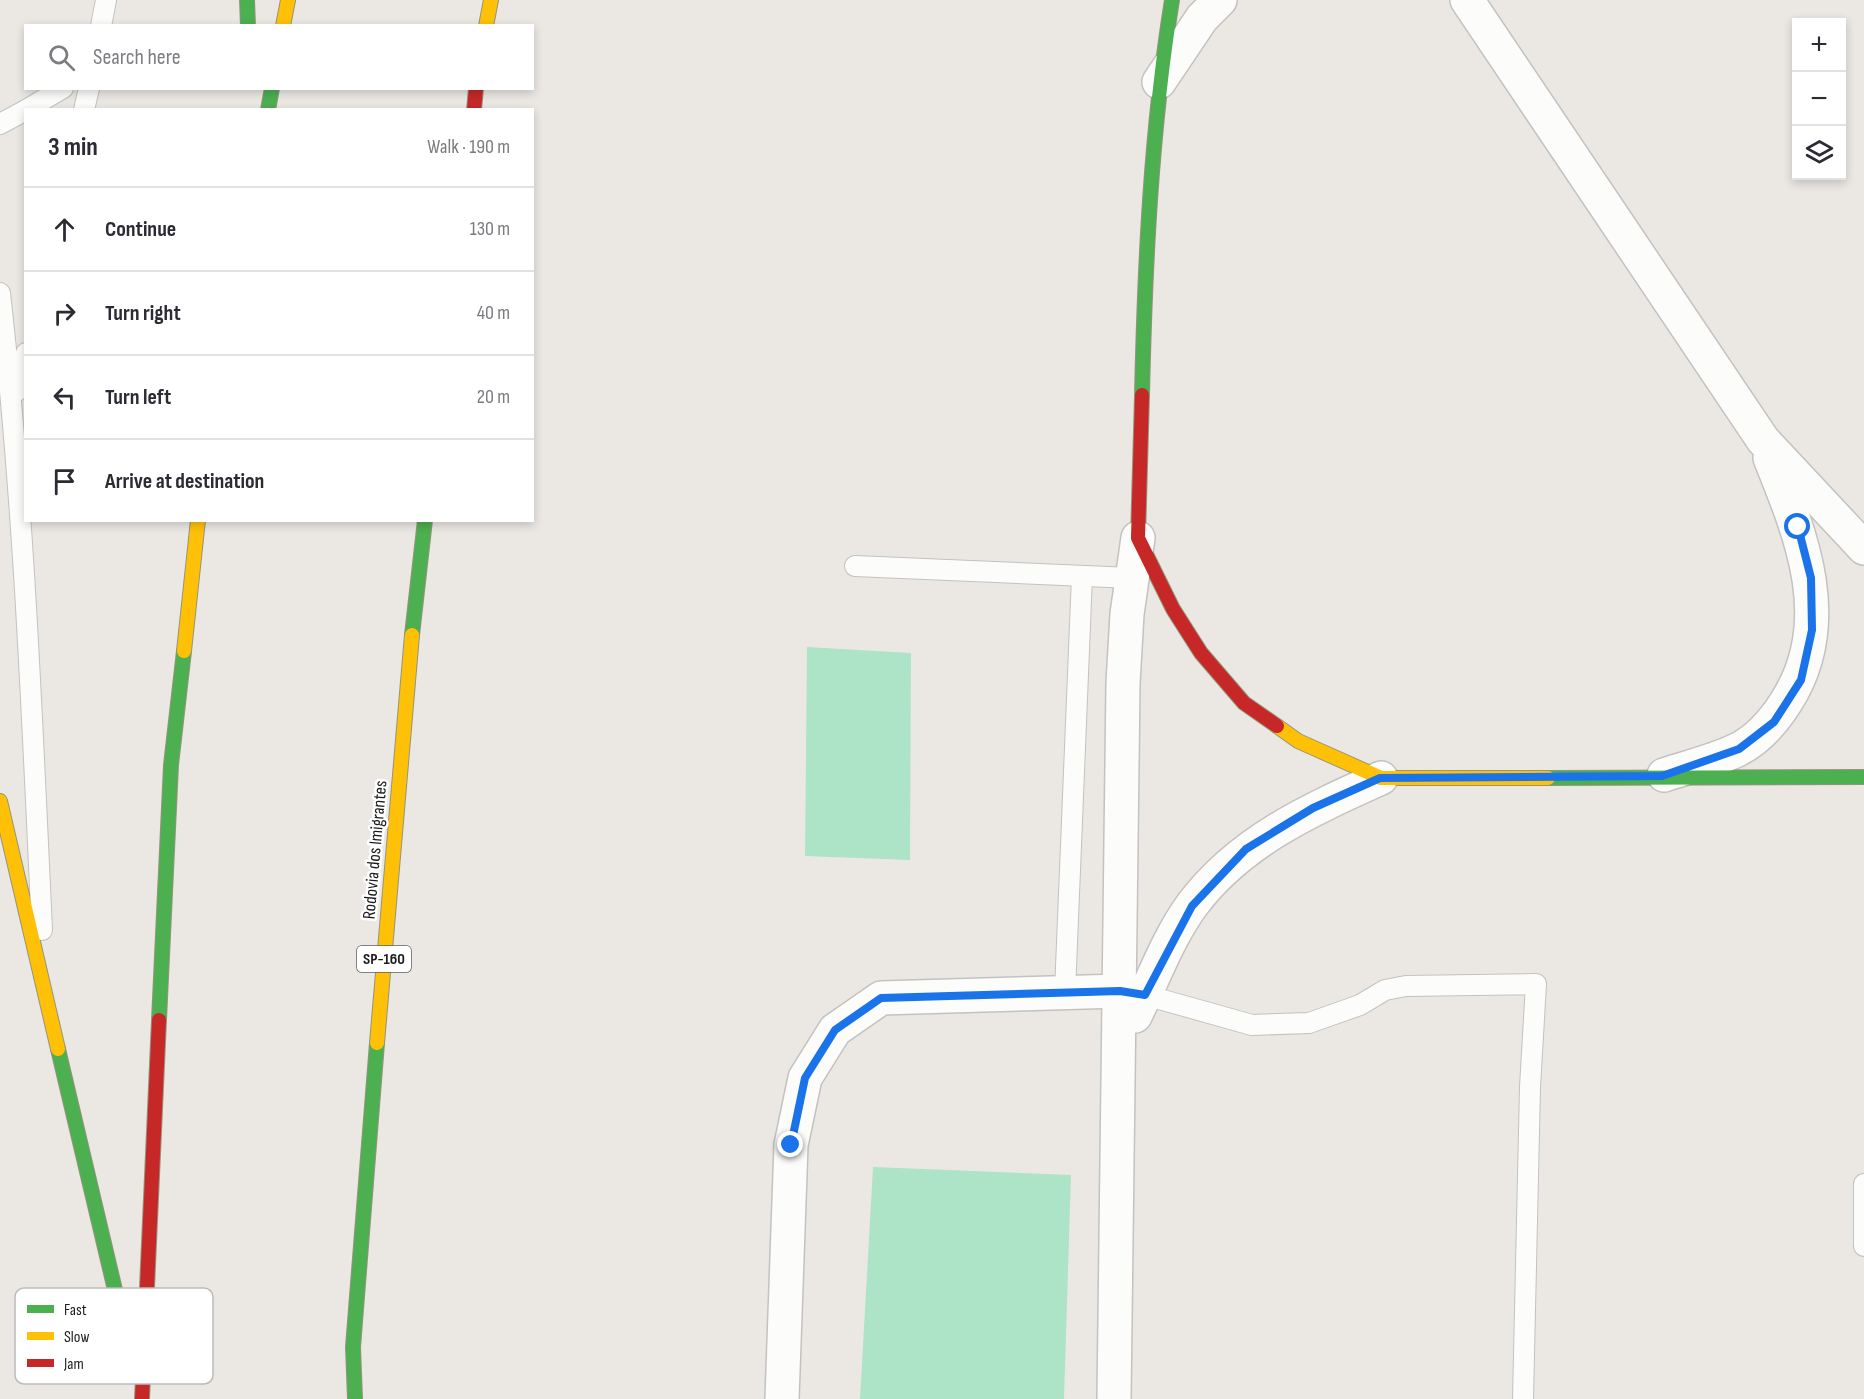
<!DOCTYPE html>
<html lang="en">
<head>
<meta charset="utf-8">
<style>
  :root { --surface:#fff; --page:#f2f2f3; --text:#2b2b33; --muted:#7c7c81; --line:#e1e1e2 }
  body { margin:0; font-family:"Sofia Sans Condensed",sans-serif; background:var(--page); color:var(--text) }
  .controls { position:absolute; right:18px; top:18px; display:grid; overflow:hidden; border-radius:0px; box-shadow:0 3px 9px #0003 }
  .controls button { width:54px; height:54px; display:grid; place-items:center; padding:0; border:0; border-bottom:2px solid var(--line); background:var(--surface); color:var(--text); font:30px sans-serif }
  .stop { position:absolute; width:18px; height:18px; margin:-14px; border:4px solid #1a73e8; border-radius:50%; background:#fff }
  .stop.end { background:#1a73e8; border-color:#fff; box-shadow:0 2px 6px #0008 }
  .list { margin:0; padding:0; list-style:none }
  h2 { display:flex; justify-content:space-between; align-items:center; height:78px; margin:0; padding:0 24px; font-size:26px }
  h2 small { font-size:20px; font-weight:400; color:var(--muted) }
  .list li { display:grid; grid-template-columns:39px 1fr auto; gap:18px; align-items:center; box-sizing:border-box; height:84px; padding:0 24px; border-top:2px solid var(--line) }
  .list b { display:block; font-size:22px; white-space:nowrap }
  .list em { font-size:20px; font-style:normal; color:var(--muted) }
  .icon { flex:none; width:33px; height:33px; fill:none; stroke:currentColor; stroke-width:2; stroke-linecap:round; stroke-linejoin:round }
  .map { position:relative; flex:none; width:1864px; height:1399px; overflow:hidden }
  .search { position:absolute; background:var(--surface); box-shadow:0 3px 9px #0003; left:24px; top:24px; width:510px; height:66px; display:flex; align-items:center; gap:15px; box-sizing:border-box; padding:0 21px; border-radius:0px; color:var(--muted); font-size:22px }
  .panel { position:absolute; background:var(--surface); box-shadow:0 3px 9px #0003; left:24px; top:108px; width:510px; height:414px; border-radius:0px }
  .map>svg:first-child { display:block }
  .pitch { fill:#ade4c8 }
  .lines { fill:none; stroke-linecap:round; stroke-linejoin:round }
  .lane-casing { stroke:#c3c2c0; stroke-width:22 }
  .street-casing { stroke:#c3c2c0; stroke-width:36 }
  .fast-casing { stroke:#95947c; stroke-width:16 }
  .slow-casing { stroke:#95947c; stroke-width:16 }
  .jam-casing { stroke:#95947c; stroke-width:16 }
  .lane { stroke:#fcfcfb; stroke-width:20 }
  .street { stroke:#fcfcfb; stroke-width:33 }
  .fast { stroke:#4caf50; stroke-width:14 }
  .slow { stroke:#ffc107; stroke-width:14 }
  .jam { stroke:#c62828; stroke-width:14 }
  .route { stroke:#1a73e8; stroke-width:8 }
  .labels { text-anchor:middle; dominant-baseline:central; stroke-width:5; stroke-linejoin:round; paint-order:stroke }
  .shield { fill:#fff; stroke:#606060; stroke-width:1.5 }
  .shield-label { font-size:16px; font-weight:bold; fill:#1c1c1c }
  .street-label { font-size:18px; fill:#1c1c1c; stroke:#fff }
  .key { fill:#fff; stroke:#bbb; stroke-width:1.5 }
  .key-label { font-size:16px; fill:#1c1c1c }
</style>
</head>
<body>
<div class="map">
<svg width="1864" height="1399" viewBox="0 0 1864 1399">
  <rect width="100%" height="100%" fill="#ebe8e4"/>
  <!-- pitch -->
  <g class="pitch">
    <polygon points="807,647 911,653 910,860 805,856"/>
    <polygon points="873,1167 1071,1175 1064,1399 860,1399"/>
  </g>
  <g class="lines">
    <!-- lane casing -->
    <g class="lane-casing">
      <g id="lane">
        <polyline points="101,26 106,0"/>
        <polyline points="26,110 63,88"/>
        <polyline points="84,110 89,88"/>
        <polyline points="0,124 26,110"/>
        <path d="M 0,293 C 24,505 32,717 42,930"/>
        <polyline points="17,391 26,353"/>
        <polyline points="855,566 1132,578"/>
        <polyline points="1065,992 1082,576"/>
        <polyline points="1145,995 1252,1025 1309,1023 1360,1005 1385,990 1406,986 1536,984 1530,1087 1523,1399"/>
        <polyline points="1864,1184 1864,1246"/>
      </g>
    </g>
    <!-- street casing -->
    <g class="street-casing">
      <g id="street">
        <polyline points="1467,0 1763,440 1864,548"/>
        <polyline points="1159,82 1202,18 1220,0"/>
        <path d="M 1664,775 C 1688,767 1714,761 1737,750 C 1757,740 1774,721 1786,702 C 1837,623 1802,537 1770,458"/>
        <path d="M 1135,1016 C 1153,980 1168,938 1192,905 C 1240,841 1310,810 1381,778"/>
        <polyline points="782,1399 791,1145 805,1078 835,1030 881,998 1120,991 1145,995"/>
        <polyline points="1114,1399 1123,683 1127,614 1138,538"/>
      </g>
    </g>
    <!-- fast casing -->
    <g class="fast-casing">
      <g id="fast">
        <polyline points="247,0 248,26"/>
        <polyline points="268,110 272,88"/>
        <path d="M 1142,395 C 1145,262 1151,131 1172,0"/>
        <polyline points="412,635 425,520"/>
        <polyline points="1548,778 1864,777"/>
        <polyline points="159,1020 171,765 184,651"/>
        <polyline points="58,1049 133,1366"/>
        <polyline points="355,1399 353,1347 377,1043"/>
      </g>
    </g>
    <!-- slow casing -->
    <g class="slow-casing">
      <g id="slow">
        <polyline points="283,26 288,0"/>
        <polyline points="486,26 491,0"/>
        <polyline points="184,651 198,520"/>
        <polyline points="1277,726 1298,741 1381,778 1548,778"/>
        <polyline points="0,801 58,1049"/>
        <polyline points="377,1043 412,635"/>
      </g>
    </g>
    <!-- jam casing -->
    <g class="jam-casing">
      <g id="jam">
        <polyline points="474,110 476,88"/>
        <polyline points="1142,395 1138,538 1173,609 1201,653 1244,703 1277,726"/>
        <polyline points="142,1399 159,1020"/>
      </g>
    </g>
    <!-- lane -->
    <use href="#lane" class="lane"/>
    <!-- street -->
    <use href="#street" class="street"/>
    <!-- fast -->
    <use href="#fast" class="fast"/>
    <!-- slow -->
    <use href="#slow" class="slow"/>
    <!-- jam -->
    <use href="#jam" class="jam"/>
  </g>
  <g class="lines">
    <!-- route -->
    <polyline class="route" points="791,1145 805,1078 835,1030 881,998 1120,991 1145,995 1192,906 1246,849 1313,808 1380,778 1662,776 1739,749 1774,722 1801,680 1812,630 1811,578 1798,527"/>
  </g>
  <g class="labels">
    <!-- shield labels -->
    <rect class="shield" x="357" y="946" width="54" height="26" rx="4.5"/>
    <g class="shield-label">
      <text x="384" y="959">SP-160</text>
    </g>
    <!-- street labels -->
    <g class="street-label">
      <text transform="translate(375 850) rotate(-85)">Rodovia dos Imigrantes</text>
    </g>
  </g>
  <!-- legend -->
  <rect x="15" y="1288" width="198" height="96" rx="9" class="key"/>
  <rect x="27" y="1305" width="27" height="8" fill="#4caf50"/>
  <rect x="27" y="1332" width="27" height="8" fill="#ffc107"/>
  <rect x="27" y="1359" width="27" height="8" fill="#c62828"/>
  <g class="key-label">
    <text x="64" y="1315">Fast</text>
    <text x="64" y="1342">Slow</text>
    <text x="64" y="1369">Jam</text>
  </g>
</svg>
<div class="controls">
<button>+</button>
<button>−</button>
<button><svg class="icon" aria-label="layers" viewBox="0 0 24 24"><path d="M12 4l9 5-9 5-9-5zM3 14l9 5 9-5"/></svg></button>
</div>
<div class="stop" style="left:1798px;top:527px"></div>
<div class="stop end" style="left:791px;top:1145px"></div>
<div class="search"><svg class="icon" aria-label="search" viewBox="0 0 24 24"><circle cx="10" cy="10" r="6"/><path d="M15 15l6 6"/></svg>Search here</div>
<section class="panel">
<h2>3 min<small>Walk · 190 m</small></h2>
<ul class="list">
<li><svg class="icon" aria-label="ahead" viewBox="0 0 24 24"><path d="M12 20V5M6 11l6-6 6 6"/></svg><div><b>Continue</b></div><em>130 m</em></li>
<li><svg class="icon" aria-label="right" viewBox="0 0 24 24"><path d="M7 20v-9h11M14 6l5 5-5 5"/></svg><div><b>Turn right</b></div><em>40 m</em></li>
<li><svg class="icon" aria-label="left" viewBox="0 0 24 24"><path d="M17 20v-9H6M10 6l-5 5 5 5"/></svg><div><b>Turn left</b></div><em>20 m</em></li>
<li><svg class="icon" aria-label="arrive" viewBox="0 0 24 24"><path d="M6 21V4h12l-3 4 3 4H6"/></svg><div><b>Arrive at destination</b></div></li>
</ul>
</section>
</div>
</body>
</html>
